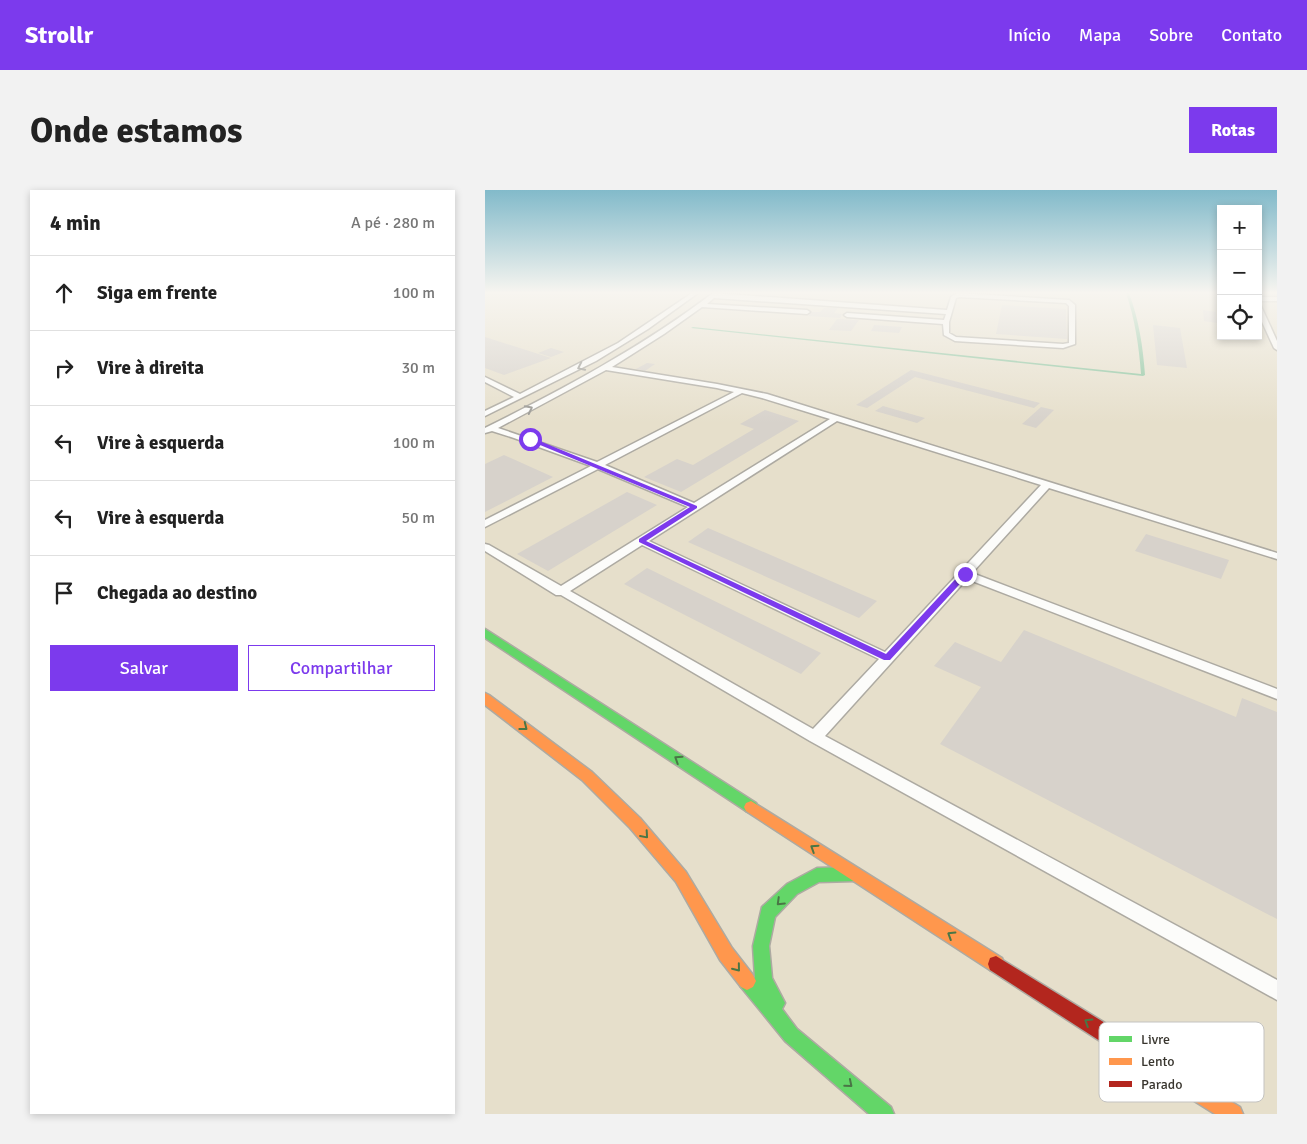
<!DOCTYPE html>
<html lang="pt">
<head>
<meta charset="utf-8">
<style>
  :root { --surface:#fff; --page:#f2f2f2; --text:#222; --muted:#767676; --line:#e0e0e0; --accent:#7c3aed }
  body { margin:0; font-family:Signika,sans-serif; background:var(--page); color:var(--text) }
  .controls { position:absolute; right:15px; top:15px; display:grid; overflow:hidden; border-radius:0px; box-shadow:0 2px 8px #0003 }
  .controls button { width:45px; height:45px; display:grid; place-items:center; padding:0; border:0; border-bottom:1px solid var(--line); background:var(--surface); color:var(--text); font:25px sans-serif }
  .stop { position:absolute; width:15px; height:15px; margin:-11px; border:4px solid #7c3aed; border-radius:50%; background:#fff }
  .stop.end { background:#7c3aed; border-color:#fff; box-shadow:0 1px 5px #0008 }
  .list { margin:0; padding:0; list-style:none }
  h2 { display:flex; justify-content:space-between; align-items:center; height:65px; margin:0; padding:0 20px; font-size:21px }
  h2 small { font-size:16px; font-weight:400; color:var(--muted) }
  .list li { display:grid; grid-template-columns:32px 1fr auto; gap:15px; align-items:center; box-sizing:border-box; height:75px; padding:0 20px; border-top:1px solid var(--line) }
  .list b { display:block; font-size:19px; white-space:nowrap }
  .list em { font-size:16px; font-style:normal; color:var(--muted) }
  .actions { display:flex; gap:10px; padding:15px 20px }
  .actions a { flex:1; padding:11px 0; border:1px solid var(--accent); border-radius:0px; text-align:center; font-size:18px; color:var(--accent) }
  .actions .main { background:var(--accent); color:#fff }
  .icon { flex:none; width:28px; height:28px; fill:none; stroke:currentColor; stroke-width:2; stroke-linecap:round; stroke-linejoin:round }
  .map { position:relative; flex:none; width:792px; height:924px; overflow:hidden; border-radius:0px }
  header { display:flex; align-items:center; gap:30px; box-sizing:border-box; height:70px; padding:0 25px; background:var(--accent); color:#fff }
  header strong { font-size:24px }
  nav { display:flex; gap:28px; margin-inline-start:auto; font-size:18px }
  .intro { display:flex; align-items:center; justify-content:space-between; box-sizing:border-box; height:120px; padding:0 30px }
  h1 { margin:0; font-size:35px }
  .button { padding:12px 22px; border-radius:0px; background:var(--accent); color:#fff; font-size:18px; font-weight:700 }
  main { display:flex; gap:30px; padding:0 30px }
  aside { flex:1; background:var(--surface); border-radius:0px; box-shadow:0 2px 8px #0003 }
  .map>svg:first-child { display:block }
  .built { fill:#e6dfcb }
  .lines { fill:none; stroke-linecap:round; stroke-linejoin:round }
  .stream { fill:#8ac49e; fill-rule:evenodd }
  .building { fill:#d7d2cb }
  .lane-casing { stroke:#adaaa2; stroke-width:3 }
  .fast-casing { stroke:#adaaa2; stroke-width:3 }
  .slow-casing { stroke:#adaaa2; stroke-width:3 }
  .jam-casing { stroke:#adaaa2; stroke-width:3 }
  .lane { fill:#fcfcfa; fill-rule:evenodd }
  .fast { fill:#63d668; fill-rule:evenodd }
  .slow { fill:#ff974d; fill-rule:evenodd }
  .jam { fill:#b3261e; fill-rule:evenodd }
  .oneway { stroke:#9a9994 }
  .oneway2 { stroke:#4a7646 }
  .route { fill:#7c3aed }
  .key { fill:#fff; stroke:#c4c3c1; stroke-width:1 }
  .key-label { font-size:14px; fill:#39362f }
</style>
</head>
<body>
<header>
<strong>Strollr</strong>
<nav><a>Início</a><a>Mapa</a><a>Sobre</a><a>Contato</a></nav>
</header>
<div class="intro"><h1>Onde estamos</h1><a class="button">Rotas</a></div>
<main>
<aside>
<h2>4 min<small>A pé · 280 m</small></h2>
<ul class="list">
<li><svg class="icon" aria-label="ahead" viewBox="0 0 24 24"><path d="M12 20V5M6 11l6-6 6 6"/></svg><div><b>Siga em frente</b></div><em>100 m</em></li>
<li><svg class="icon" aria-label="right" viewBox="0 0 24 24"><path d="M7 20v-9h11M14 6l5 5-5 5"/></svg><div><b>Vire à direita</b></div><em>30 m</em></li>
<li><svg class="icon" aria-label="left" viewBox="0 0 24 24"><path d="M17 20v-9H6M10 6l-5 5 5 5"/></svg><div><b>Vire à esquerda</b></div><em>100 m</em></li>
<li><svg class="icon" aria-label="left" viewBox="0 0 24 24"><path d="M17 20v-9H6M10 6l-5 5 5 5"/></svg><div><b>Vire à esquerda</b></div><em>50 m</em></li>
<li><svg class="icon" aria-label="arrive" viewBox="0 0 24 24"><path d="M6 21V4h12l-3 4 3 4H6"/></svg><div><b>Chegada ao destino</b></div></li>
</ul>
<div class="actions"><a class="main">Salvar</a><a>Compartilhar</a></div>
</aside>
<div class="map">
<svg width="792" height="924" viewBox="0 0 792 924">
  <rect width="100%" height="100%" fill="#ede9de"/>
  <!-- built -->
  <polygon class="built" points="0,103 736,103 736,146 773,146 773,103 792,103 792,924 0,924"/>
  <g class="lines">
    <!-- stream -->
    <path class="stream" d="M 641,103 L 644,103 C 654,130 658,157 660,185 L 658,186 L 206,138 L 208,137 L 656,184 C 654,156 650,130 641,103 Z"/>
  </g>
  <!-- building -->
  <g class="building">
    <polygon points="517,115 581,119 582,149 511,144"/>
    <polygon points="339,118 353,118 349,123 357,124 355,128 323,126 326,122 335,122"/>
    <polygon points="718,120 731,122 732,133 719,131"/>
    <polygon points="352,129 374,130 366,141 344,140"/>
    <polygon points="389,135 417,137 414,143 386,141"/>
    <polygon points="668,135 695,138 702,178 672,175"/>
    <polygon points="0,147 66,168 19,185 0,178"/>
    <polygon points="66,158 79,162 66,167 53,163"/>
    <polygon points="162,173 170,174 160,181 151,179"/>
    <polygon points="426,180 555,213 549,218 430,187 382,218 371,215"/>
    <polygon points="398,216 440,228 432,233 390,221"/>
    <polygon points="556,217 569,220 551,238 537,234"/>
    <polygon points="280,220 314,231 196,302 159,287 192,269 208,275 269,239 255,234"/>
    <polygon points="19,265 68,287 0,322 0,274"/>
    <polygon points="142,302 172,315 63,381 32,364"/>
    <polygon points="223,338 392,411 374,428 203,352"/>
    <polygon points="661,344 744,370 736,389 650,361"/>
    <polygon points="162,378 336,463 316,484 139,394"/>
    <polygon points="539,440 751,527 757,508 792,522 792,729 455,554 496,497 449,476 470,452 516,472"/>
  </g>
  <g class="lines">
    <!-- lane casing -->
    <g class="lane-casing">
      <g id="lane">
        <polygon points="207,103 213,103 163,139 111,171 0,226 0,221 29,207 0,192 0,187 35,204 133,153"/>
        <path d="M 228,103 L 462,120 L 466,107 L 472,103 L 584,110 L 590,115 L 590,154 L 578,158 L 470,151 L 459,145 L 458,134 L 362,127 L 359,125 L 362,123 L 459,130 L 461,124 L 229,108 L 222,114 L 322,120 L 325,122 L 322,124 L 217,117 L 179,144 L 127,177 L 232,194 L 282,204 L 792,363 L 792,369 L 564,298 L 487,383 L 792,499 L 792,509 L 482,389 L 340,546 L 792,790 L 792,810 L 325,551 L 76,405 L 71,405 L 0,361 L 0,354 L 4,355 L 76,396 L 203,317 L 113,279 L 0,337 L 0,330 L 106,276 L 29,248 L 7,241 L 0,243 L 0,238 C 80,198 157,157 228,103 ZM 474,107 L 581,113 L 584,116 L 584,153 L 578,154 L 471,147 L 464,143 L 464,132 L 471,108 ZM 121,180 L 232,198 L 249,202 L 112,272 L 13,238 ZM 257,203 L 277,208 L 345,229 L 209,313 L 120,275 ZM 352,231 L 556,295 L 400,462 L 164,351 ZM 157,355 L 394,469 L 328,539 L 85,401 Z"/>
        <rect x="773" y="107" width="19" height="4"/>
        <polygon points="773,114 776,116 792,151 792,160 789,158 773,123"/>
      </g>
    </g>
    <!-- fast casing -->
    <g class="fast-casing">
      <g id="fast">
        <polygon points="0,439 271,613 273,617 271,621 266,623 261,621 0,448"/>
        <polygon points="369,677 374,679 377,684 374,689 369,691 334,692 312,704 290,727 284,756 287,788 300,813 297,819 312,839 406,917 409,924 384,924 300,851 256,797 253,791 256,785 262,782 270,788 268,756 277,717 302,694 332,678"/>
      </g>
    </g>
    <!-- slow casing -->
    <g class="slow-casing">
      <g id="slow">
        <polygon points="0,503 4,505 107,582 155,628 201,682 247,758 268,785 271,791 268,797 262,800 256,797 235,770 191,692 145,638 97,590 0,515"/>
        <polygon points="266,611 517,768 519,774 517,780 511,782 505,780 261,621 259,617 261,613"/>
        <polygon points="670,866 755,917 758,924 730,924 663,882 661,875 663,868"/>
      </g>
    </g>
    <!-- jam casing -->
    <g class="jam-casing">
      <polygon id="jam" points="511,766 677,868 679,875 677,882 670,884 663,882 505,780 503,774 505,768"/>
    </g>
    <!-- lane -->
    <use href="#lane" class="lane"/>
    <!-- fast -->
    <use href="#fast" class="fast"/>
    <!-- slow -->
    <use href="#slow" class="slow"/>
    <!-- jam -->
    <use href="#jam" class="jam"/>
  </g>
  <!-- one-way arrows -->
  <defs><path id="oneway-chevron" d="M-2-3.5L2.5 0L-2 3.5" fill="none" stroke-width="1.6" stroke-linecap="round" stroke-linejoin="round" transform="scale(1.25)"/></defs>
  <g class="oneway">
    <use href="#oneway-chevron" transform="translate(96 177) rotate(154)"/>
    <use href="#oneway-chevron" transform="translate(44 219) rotate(-27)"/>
  </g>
  <g class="oneway2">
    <use href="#oneway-chevron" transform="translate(39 537) rotate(38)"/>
    <use href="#oneway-chevron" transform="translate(193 569) rotate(-147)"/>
    <use href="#oneway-chevron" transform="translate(160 645) rotate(49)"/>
    <use href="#oneway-chevron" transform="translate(329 658) rotate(-147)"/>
    <use href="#oneway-chevron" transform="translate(295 712) rotate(136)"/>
    <use href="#oneway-chevron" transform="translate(466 745) rotate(-148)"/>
    <use href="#oneway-chevron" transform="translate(252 778) rotate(51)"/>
    <use href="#oneway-chevron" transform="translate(603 832) rotate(-148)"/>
    <use href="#oneway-chevron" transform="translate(364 894) rotate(40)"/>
  </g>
  <!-- sky -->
  <linearGradient id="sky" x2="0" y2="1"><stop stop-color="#82baca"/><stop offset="0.44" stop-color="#f7f5f0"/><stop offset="1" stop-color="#f7f5f0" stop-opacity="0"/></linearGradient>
  <rect width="792" height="233" fill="url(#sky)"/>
  <!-- route -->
  <polygon class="route" points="45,247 212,316 212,318 161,351 401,464 477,382 484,384 405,470 399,470 154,352 154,349 205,317 43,250"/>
  <!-- legend -->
  <rect x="614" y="832" width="165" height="80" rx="8" class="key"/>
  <rect x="624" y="846" width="23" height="6" fill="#63d668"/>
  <rect x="624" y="868" width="23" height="7" fill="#ff974d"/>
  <rect x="624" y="891" width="23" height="6" fill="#b3261e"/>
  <g class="key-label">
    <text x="656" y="854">Livre</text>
    <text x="656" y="876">Lento</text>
    <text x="656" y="899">Parado</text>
  </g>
</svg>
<div class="controls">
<button>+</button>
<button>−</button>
<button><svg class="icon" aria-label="locate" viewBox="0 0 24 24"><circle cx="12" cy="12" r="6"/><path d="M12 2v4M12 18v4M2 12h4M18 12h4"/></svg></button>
</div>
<div class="stop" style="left:45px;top:249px"></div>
<div class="stop end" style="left:480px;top:384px"></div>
</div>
</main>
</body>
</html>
